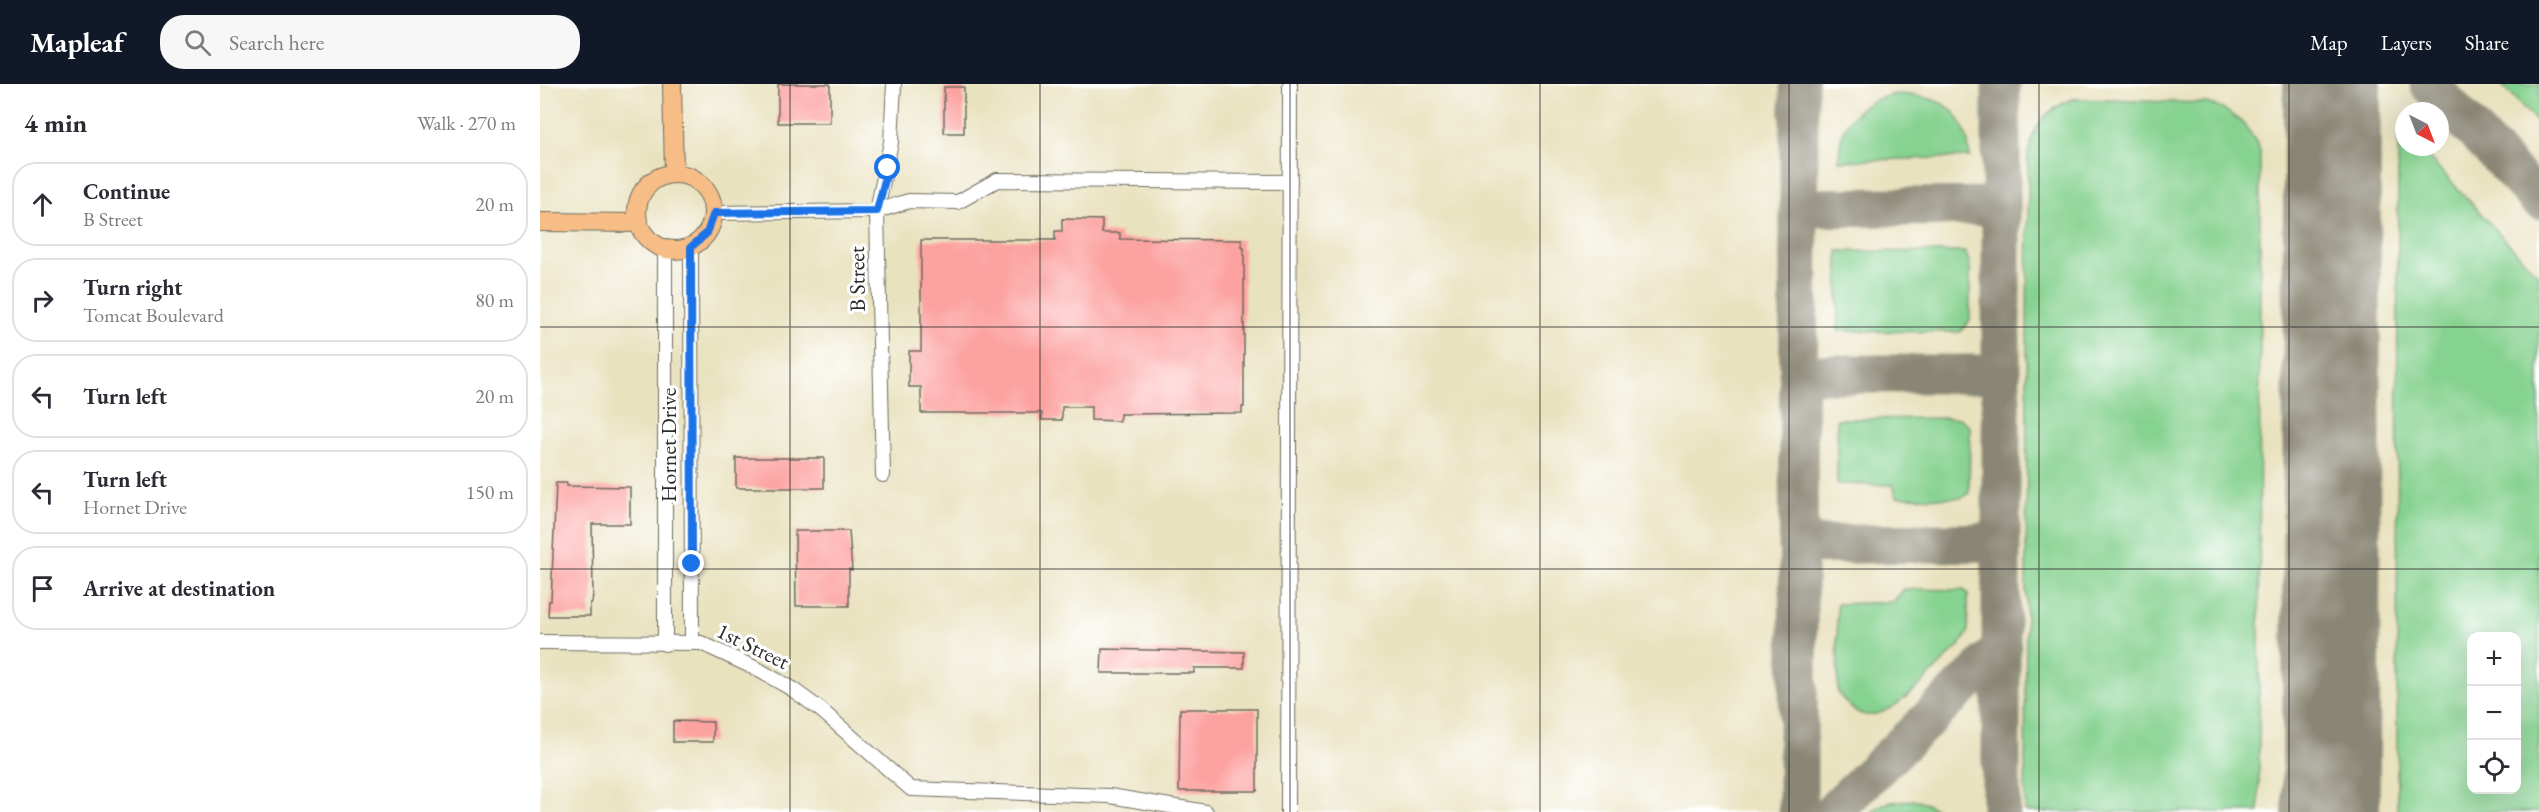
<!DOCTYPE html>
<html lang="en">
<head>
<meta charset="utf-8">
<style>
  :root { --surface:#fff; --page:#f7f7f7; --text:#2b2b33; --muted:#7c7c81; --line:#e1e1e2; --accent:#111827 }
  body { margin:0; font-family:"EB Garamond",serif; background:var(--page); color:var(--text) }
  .controls { position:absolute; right:18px; bottom:18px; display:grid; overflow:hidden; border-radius:12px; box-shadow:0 6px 24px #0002 }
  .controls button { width:54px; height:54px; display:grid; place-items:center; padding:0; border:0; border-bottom:2px solid var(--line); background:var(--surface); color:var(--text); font:30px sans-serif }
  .compass { position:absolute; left:1855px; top:18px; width:54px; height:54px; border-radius:50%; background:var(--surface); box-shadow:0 6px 24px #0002; rotate:138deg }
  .stop { position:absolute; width:18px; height:18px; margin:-14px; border:4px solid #1a73e8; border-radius:50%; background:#fff }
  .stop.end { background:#1a73e8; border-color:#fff; box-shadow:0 2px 6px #0008 }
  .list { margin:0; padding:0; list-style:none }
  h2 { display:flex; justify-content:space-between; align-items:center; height:78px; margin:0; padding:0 24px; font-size:26px }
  h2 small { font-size:20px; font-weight:400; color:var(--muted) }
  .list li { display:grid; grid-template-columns:39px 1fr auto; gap:18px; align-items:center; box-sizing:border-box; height:84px; margin:0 12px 12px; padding:0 12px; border:2px solid var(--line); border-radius:24px }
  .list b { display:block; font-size:22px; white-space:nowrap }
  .list p { margin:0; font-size:20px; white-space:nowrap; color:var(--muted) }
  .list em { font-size:20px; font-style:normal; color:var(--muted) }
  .icon { flex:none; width:33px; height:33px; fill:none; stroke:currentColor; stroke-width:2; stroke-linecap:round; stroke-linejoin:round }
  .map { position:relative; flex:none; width:1999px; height:728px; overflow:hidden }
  header { display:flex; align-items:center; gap:36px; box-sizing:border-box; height:84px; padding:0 30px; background:var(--accent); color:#fff }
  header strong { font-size:28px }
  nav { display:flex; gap:33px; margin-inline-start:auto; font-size:21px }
  .search { width:420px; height:54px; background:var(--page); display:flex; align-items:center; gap:15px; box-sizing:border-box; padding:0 21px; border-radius:24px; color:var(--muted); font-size:22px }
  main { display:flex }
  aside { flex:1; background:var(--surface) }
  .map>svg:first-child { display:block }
  .green { fill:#86d290; stroke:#587e5e; stroke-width:1.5; fill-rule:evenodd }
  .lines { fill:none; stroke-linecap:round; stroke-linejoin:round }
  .taxiway { stroke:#8a8675; stroke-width:39 }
  .runway { stroke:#8a8675; stroke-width:98 }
  .building { fill:#fca2a0 }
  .minor-casing { stroke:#6e6b5f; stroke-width:16 }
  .major-casing { stroke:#6e6b5f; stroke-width:20 }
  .minor { stroke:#fff; stroke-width:14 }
  .major { stroke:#f6be86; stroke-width:18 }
  .route { stroke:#1a73e8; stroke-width:8 }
  .grid { fill:none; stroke:#2b2b2b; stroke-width:1.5; stroke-opacity:0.55 }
  .labels { text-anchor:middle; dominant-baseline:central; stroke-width:6; stroke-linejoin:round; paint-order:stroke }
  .street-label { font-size:22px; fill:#2b2b2b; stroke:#fff }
</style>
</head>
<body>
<header>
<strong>Mapleaf</strong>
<div class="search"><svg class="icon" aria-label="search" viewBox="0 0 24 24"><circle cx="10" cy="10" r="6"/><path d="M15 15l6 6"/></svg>Search here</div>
<nav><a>Map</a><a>Layers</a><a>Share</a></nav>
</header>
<main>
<aside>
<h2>4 min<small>Walk · 270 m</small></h2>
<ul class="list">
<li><svg class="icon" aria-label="ahead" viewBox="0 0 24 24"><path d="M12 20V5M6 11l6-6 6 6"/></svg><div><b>Continue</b><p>B Street</p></div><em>20 m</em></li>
<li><svg class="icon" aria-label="right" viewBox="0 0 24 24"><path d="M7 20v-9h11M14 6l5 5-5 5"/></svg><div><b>Turn right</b><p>Tomcat Boulevard</p></div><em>80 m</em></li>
<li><svg class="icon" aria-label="left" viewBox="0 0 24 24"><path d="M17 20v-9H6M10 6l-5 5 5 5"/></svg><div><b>Turn left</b></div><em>20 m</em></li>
<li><svg class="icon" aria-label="left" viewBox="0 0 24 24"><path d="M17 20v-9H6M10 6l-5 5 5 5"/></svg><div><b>Turn left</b><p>Hornet Drive</p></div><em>150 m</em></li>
<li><svg class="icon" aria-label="arrive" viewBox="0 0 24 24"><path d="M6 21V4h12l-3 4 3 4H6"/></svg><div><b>Arrive at destination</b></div></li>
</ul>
</aside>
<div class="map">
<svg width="1999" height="728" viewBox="0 0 1999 728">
  <rect width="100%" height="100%" fill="#fff"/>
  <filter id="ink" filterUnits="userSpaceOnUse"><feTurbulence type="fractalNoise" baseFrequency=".0167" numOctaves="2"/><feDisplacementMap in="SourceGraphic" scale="12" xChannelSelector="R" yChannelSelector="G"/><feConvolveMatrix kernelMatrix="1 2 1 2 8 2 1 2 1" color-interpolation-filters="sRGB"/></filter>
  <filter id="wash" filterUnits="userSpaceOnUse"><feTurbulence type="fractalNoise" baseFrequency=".008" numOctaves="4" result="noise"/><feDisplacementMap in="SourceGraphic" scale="24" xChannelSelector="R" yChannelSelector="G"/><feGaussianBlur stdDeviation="1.35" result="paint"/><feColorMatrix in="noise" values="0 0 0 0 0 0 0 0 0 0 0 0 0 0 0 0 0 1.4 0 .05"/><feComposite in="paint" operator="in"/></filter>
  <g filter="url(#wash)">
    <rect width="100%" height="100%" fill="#e9e2bf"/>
    <!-- green -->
    <g class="green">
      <polygon points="1961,0 1999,0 1999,40"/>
      <path d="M 1356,10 C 1402,13 1425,22 1430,73 L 1299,77 C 1298,39 1319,17 1356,10 Z"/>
      <path d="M 1532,15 L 1666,19 C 1693,26 1709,41 1720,67 L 1719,728 L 1485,728 L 1488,70 C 1494,39 1504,28 1532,15 Z"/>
      <path d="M 1864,48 L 1864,63 L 1879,63 L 1999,192 L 1999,728 L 1857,728 L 1858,49 ZM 1932,552 L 1976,552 L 1976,706 L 1932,706 Z"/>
      <polygon points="1298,167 1425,168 1430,179 1430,236 1420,248 1298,247"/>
      <polygon points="1420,334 1430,343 1429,409 1421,414 1357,413 1353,401 1297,400 1297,335"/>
      <path d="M 1364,505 L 1424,506 L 1428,510 L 1428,549 L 1420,561 C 1398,581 1356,634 1326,631 C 1314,630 1305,617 1298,609 L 1297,520 L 1353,518 Z"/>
      <path d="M 1378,716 L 1402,728 L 1331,728 C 1343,716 1362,717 1378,716 Z"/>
    </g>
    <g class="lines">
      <!-- taxiway -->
      <g class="taxiway">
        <polyline points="1889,0 1999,116"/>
        <polyline points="1259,124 1461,122"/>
        <polyline points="1258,290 1461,290"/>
        <polyline points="1258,461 1460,458"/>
        <polyline points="1258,728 1259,0"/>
        <polyline points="1292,728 1462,564"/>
        <polyline points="1461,728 1461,0"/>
      </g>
      <!-- runway -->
      <polyline class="runway" points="1791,728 1792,0"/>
    </g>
    <g id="blocks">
      <!-- building -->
      <g class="building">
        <rect x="238" y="0" width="52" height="39"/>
        <rect x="404" y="3" width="20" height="46"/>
        <polygon points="522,135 562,136 562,149 580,149 580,155 702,156 702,164 704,164 704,323 702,323 702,329 580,330 580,337 551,336 551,323 522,323 522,336 502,336 502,329 381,329 381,303 369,303 369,267 381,267 381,156 515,156 515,147 522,147"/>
        <rect x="196" y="374" width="88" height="30"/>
        <polygon points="16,399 27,399 27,402 90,403 90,440 52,440 53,510 52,519 50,519 50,532 8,532 9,517 11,517"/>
        <polygon points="255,447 309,447 312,486 309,485 309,522 256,522"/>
        <polygon points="562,565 704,568 704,584 654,584 654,589 561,589"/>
        <polygon points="640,625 717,625 717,707 639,707"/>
        <polygon points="133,637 173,638 173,658 133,658"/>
      </g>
    </g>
  </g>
  <g filter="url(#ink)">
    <use href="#blocks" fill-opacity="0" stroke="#6e6b5f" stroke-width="1.5"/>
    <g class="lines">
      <!-- minor casing -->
      <g class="minor-casing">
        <g id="minor">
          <polyline points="174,129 337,127 369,117 418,118 457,96 750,98"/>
          <polyline points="151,163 152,559"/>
          <polyline points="343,391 337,127 351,58 354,0"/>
          <polyline points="0,558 161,559 217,585 252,605 281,626 371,705 570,712 666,728"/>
          <polyline points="125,560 125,165"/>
          <polyline points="748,728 750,0"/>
        </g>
      </g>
      <!-- major casing -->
      <g class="major-casing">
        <g id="major">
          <polyline points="132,0 134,89"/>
          <circle cx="135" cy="128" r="38"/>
          <polyline points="0,138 98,139"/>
        </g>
      </g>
      <!-- minor -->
      <use href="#minor" class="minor"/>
      <!-- major -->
      <use href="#major" class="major"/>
    </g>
  </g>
  <g class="lines" filter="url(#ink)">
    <!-- route -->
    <polyline class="route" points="152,480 151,163 167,149 174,129 337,127 348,84"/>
  </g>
  <!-- grid -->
  <path class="grid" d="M 250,0 L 250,728M 500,0 L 500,728M 750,0 L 750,728M 1000,0 L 1000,728M 1249,0 L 1249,728M 1499,0 L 1499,728M 1749,0 L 1749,728M 0,243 L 1999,243M 0,485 L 1999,485"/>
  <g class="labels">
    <!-- street labels -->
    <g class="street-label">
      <text transform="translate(317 195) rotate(-91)">B Street</text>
      <text transform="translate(128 361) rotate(-90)">Hornet Drive</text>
      <text transform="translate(213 562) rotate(26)">1st Street</text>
    </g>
  </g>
</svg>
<div class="controls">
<button>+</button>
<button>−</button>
<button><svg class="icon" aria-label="locate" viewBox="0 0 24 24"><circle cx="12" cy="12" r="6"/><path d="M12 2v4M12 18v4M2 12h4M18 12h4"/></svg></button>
</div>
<svg class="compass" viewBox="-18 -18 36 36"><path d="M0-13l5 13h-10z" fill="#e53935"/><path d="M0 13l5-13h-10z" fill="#7c7c81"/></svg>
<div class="stop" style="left:348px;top:84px"></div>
<div class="stop end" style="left:152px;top:480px"></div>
</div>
</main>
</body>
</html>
